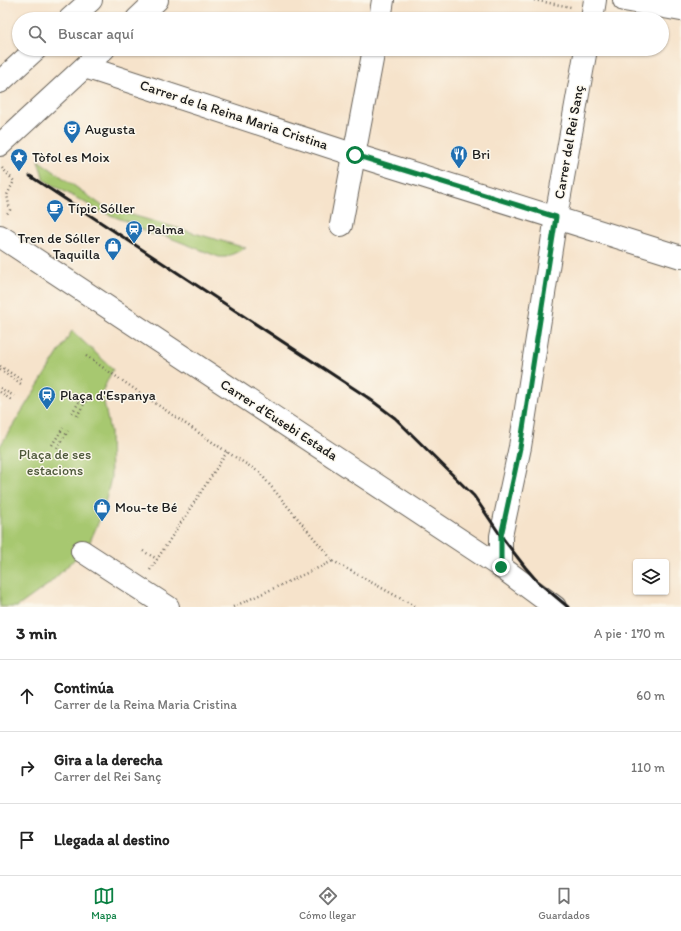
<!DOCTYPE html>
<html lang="es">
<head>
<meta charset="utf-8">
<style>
  :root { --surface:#fff; --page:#f6f6f6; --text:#222; --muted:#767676; --line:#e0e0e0; --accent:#0b8043 }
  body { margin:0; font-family:Itim,sans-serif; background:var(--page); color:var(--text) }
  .controls { position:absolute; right:12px; bottom:12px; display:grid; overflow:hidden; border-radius:4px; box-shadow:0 1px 3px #0004 }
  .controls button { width:36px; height:36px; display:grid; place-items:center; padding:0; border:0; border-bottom:1px solid var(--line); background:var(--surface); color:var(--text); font:20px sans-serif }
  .stop { position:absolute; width:12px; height:12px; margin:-9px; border:3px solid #0b8043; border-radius:50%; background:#fff }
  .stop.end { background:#0b8043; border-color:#fff; box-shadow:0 1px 4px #0008 }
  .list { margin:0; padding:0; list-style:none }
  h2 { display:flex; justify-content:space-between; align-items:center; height:52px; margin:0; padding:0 16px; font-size:17px }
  h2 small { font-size:13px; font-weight:400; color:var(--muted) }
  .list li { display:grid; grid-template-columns:26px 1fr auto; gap:12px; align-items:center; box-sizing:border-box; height:72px; padding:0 16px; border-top:1px solid var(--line) }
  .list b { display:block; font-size:15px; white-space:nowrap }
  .list p { margin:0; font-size:13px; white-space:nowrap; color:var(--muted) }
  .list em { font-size:13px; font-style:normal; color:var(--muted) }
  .icon { flex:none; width:22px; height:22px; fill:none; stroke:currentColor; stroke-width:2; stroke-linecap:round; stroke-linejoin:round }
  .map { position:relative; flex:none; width:681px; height:607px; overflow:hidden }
  .search { position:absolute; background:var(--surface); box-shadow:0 1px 3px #0004; left:12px; right:12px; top:12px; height:44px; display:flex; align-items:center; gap:10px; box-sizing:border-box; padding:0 14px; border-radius:22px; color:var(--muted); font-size:15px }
  .sheet { height:268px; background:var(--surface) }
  nav { display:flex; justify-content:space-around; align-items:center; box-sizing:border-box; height:56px; border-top:1px solid var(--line); background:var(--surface); font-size:11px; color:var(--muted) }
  nav a { display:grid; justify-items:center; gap:2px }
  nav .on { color:var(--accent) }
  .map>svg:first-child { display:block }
  .green { fill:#a7c870; stroke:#627246 }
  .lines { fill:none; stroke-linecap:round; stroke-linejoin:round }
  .minor-casing { stroke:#686259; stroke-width:24 }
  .major-casing { stroke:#686259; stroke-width:24 }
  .path { stroke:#686259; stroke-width:2.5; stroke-dasharray:1 3; stroke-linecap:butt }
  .minor { stroke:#fff; stroke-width:22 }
  .major { stroke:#fff; stroke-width:22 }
  .rail { stroke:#1c1c1c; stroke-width:3 }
  .route { stroke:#0b8043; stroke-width:5 }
  .labels { text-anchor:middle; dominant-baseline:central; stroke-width:3; stroke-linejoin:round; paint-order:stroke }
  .street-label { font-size:14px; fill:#1c1c1c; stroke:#fbf7ec }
  .poi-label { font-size:14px; fill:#1c1c1c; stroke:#fbf7ec; text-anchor:start }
  .park-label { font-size:14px; fill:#4d5839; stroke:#fbf7ec }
</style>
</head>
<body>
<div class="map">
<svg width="681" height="607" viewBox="0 0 681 607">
  <rect width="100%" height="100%" fill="#fbf7ec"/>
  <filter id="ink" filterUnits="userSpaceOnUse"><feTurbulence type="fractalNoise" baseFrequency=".025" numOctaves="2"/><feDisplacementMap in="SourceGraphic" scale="8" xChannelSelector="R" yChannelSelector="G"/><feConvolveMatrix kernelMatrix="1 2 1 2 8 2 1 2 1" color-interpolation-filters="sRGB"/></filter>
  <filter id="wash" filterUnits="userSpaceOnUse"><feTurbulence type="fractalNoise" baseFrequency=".012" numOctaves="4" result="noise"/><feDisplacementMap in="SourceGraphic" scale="16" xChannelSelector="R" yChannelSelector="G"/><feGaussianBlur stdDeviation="0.9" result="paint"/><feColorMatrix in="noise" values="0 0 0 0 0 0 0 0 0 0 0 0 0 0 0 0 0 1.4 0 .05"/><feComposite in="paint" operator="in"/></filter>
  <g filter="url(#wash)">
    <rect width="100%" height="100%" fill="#f6e3cb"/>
    <!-- green -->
    <g class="green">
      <polygon points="38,160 104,207 246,248 226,257 219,257 165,236 150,234 133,224 100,211 51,184 44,180"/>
      <polygon points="72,331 113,369 102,392 110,432 111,478 103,512 88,546 49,584 17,607 0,607 0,446"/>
    </g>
  </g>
  <g filter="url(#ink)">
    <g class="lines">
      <!-- minor casing -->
      <g class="minor-casing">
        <g id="minor">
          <polyline points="624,0 681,10"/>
          <polyline points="380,19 383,0"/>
          <polyline points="592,19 595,0"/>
          <polyline points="85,67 355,155 681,257"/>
          <polyline points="341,225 374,49"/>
          <polyline points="82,551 168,607"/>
          <polyline points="501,567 501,536 520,447 556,217 586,49"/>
        </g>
      </g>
      <!-- major casing -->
      <g class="major-casing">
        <g id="major">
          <polyline points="70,19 91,0"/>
          <polyline points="137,19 157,0"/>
          <polyline points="0,82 36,49"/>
          <polyline points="0,145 104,49"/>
          <polyline points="0,236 501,567 555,607"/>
        </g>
      </g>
      <!-- path -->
      <g class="path">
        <polyline points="534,0 571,7"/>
        <polyline points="2,168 14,181 7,195 10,210 6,215"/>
        <polyline points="86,356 227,452 259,472 333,561 416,607"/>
        <polyline points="0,366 23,381"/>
        <polyline points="0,370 21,384"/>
        <polyline points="0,388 14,396"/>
        <polyline points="0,392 11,400"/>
        <polyline points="72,413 83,396"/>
        <polyline points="77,416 87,399"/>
        <polyline points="52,445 63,428"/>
        <polyline points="57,448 68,431"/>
        <polyline points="143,551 157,559"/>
        <polyline points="150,570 227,452"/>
        <polyline points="233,607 333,561"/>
      </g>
      <!-- minor -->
      <use href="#minor" class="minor"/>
      <!-- major -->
      <use href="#major" class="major"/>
      <!-- rail -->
      <polyline class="rail" points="30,176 367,397 395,418 474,496 501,536 525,567 537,581 568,607"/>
    </g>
  </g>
  <g class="lines" filter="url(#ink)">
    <!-- route -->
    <polyline class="route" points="355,155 556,217 520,448 501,536 501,567"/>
  </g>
  <!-- icons -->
  <defs>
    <g id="theatre-pin" transform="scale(0.9)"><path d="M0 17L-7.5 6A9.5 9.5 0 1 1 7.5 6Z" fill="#1f6fb2" stroke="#fbf7ec"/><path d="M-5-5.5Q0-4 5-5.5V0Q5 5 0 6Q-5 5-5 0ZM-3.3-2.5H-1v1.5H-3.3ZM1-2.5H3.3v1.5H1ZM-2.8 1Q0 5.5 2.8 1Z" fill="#fff"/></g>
    <g id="restaurant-pin" transform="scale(0.9)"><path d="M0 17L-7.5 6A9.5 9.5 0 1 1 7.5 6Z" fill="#1f6fb2" stroke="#fbf7ec"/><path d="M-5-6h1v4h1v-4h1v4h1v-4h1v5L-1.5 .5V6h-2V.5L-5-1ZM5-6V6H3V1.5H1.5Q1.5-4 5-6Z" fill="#fff"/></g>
    <g id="sight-pin" transform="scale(0.9)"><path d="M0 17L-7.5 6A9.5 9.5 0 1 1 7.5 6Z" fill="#1f6fb2" stroke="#fbf7ec"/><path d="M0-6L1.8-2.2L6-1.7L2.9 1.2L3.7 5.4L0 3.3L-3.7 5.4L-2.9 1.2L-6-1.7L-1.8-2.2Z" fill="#fff"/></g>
    <g id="cafe-pin" transform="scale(0.9)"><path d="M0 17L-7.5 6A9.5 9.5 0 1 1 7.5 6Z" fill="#1f6fb2" stroke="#fbf7ec"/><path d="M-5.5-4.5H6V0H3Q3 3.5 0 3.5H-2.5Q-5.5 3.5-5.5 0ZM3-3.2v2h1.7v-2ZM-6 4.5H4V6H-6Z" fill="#fff"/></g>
    <g id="station-pin" transform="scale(0.9)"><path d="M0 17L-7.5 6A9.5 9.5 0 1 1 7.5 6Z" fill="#1f6fb2" stroke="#fbf7ec"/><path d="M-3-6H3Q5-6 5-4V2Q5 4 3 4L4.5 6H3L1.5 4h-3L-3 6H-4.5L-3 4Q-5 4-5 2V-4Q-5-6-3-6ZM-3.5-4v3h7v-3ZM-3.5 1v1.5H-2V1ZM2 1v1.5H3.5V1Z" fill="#fff"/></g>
    <g id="shop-pin" transform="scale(0.9)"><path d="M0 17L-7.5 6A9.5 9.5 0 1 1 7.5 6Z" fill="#1f6fb2" stroke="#fbf7ec"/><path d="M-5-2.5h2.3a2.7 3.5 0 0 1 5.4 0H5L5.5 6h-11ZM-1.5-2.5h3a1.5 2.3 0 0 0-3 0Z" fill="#fff"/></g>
  </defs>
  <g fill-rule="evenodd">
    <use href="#theatre-pin" x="72" y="129"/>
    <use href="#restaurant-pin" x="459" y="154"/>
    <use href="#sight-pin" x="19" y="157"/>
    <use href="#cafe-pin" x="55" y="208"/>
    <use href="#station-pin" x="134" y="229"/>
    <use href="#shop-pin" x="113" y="246"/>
    <use href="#station-pin" x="47" y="395"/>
    <use href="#shop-pin" x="102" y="507"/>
  </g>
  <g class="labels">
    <!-- street labels -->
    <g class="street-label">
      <text transform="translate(234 115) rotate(18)">Carrer de la Reina Maria Cristina</text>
      <text transform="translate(569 142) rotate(-80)">Carrer del Rei Sanç</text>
      <text transform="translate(279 420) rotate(33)">Carrer d'Eusebi Estada</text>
    </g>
    <!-- poi labels -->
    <g class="poi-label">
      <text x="85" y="129">Augusta</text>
      <text x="472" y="154">Bri</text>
      <text x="32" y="157">Tòfol es Moix</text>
      <text x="68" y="208">Típic Sóller</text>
      <text x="147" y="229">Palma</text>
      <text x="100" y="238" text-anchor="end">Tren de Sóller<tspan x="100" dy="16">Taquilla</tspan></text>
      <text x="60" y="395">Plaça d'Espanya</text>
      <text x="115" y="507">Mou-te Bé</text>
    </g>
    <!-- park labels -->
    <g class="park-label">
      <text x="55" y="454">Plaça de ses<tspan x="55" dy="16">estacions</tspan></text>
    </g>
  </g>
</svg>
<div class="controls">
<button><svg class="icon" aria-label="layers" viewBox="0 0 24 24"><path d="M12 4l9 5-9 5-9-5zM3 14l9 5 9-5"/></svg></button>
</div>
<div class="stop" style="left:355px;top:155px"></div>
<div class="stop end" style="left:501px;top:567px"></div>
<div class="search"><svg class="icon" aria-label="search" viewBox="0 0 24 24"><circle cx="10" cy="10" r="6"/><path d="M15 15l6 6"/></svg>Buscar aquí</div>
</div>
<section class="sheet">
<h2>3 min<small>A pie · 170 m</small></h2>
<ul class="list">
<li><svg class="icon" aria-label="ahead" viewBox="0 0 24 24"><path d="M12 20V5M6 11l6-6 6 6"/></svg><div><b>Continúa</b><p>Carrer de la Reina Maria Cristina</p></div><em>60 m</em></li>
<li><svg class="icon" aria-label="right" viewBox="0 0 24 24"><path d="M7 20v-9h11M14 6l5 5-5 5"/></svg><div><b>Gira a la derecha</b><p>Carrer del Rei Sanç</p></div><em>110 m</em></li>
<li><svg class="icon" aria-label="arrive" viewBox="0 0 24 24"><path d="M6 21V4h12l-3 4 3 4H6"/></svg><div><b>Llegada al destino</b></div></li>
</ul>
</section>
<nav>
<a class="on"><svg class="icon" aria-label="map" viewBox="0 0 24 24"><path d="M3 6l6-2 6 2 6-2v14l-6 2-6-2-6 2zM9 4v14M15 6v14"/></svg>Mapa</a>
<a><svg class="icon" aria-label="directions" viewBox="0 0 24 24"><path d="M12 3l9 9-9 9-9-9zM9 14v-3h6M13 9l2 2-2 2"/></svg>Cómo llegar</a>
<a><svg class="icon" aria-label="saved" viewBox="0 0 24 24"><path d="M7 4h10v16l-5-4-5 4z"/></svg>Guardados</a>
</nav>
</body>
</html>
